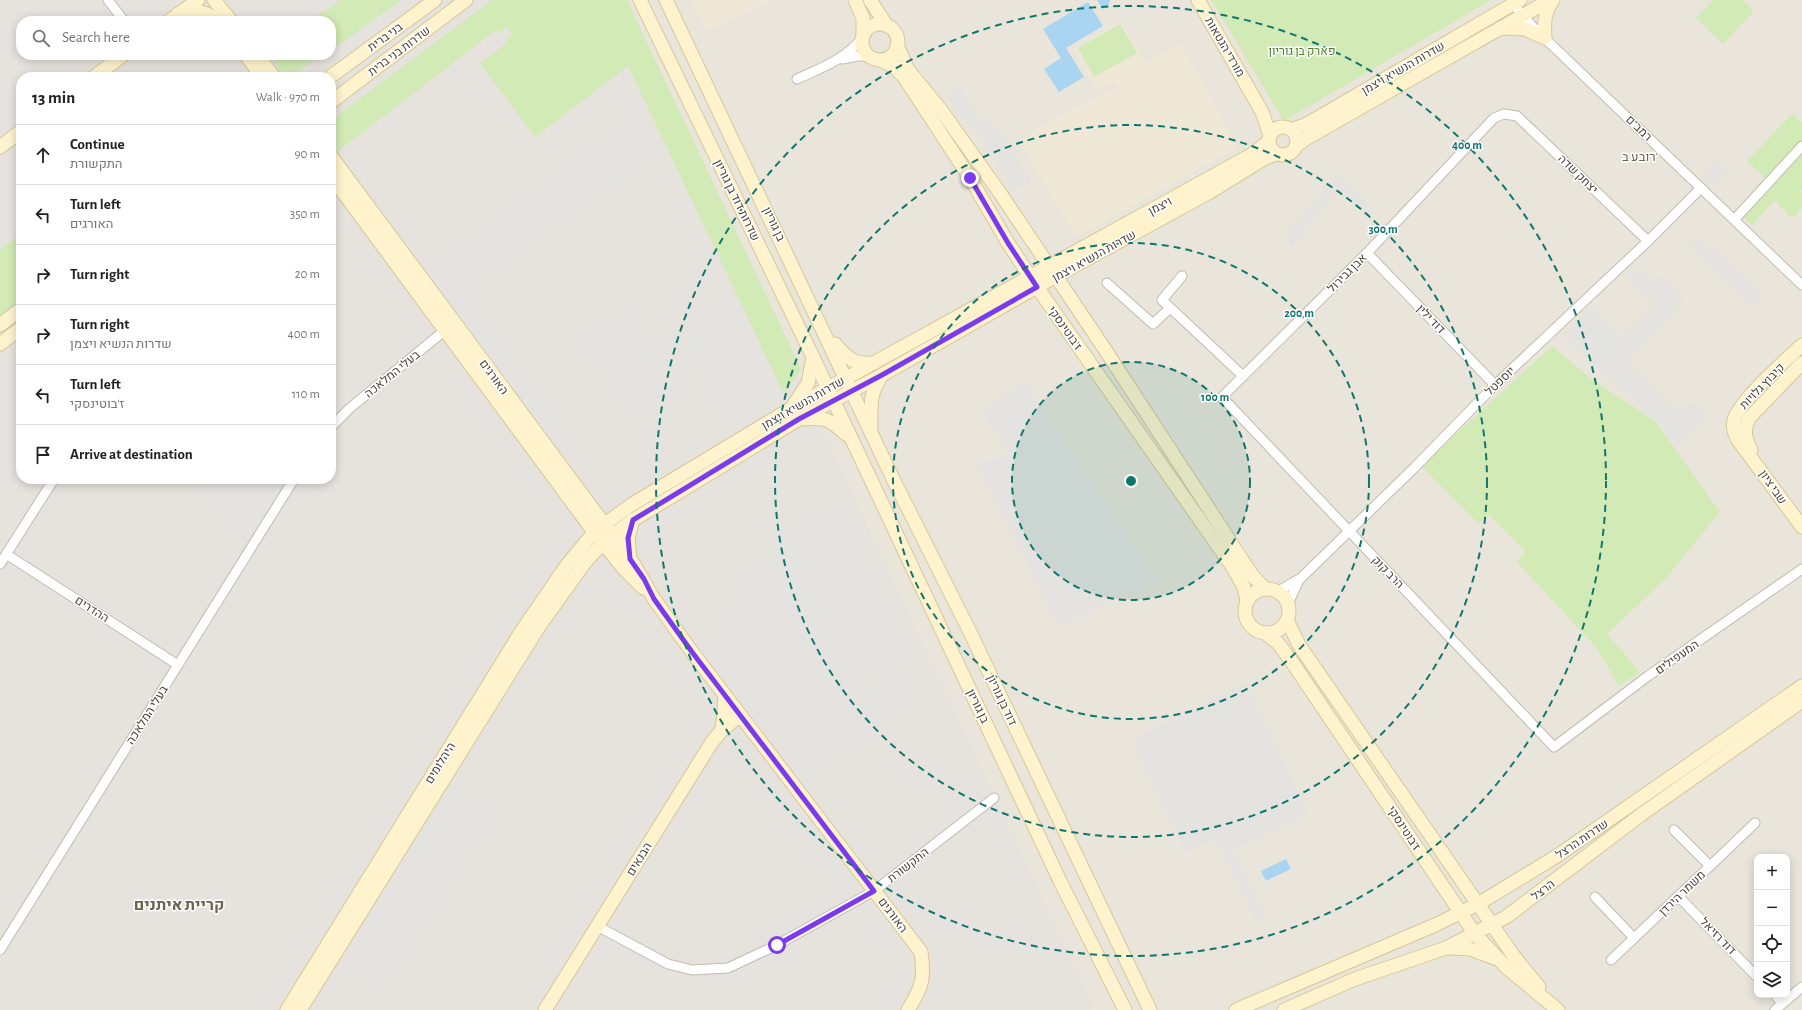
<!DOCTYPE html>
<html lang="en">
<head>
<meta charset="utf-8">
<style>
  :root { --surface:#fff; --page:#f6f6f6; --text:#222; --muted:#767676; --line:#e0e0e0 }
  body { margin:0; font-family:"Alegreya Sans",Heebo,sans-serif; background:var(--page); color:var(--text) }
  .controls { position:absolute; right:12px; bottom:12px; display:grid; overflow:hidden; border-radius:8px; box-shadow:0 2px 10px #0003 }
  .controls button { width:36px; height:36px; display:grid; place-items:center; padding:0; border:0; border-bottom:1px solid var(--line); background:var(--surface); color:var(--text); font:20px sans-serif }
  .stop { position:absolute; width:12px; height:12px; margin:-9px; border:3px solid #7c3aed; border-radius:50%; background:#fff }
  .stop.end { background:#7c3aed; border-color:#fff; box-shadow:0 1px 4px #0008 }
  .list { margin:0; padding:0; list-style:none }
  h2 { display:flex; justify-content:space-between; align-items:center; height:52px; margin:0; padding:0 16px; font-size:17px }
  h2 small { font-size:13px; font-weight:400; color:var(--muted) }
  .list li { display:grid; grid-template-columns:26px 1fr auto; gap:12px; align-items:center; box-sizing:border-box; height:60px; padding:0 16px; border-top:1px solid var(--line) }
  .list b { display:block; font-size:15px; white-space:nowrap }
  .list p { margin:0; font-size:13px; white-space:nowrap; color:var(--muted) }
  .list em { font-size:13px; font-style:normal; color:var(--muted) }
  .icon { flex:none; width:22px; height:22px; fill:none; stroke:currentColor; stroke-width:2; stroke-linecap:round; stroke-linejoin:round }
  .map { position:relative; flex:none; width:1802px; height:1010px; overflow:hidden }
  .search { position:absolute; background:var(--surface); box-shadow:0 2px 10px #0003; left:16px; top:16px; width:320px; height:44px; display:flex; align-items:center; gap:10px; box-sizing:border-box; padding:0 14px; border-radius:16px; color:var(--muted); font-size:15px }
  .panel { position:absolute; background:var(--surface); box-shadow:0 2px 10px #0003; left:16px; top:72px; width:320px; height:412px; border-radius:16px }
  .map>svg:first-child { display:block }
  .residential { fill:#eae5da; fill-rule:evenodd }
  .industrial { fill:#e6e2dd; fill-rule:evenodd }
  .education { fill:#efe8d6 }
  .green { fill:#d2eab5 }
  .parking { fill:#e5e3e0 }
  .water { fill:#a9d4f2 }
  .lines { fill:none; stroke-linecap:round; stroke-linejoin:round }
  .street-casing { stroke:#c2bbae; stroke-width:11 }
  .secondary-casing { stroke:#d6c79b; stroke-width:15 }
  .street { stroke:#fff; stroke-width:9 }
  .secondary { stroke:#fff3cd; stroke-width:13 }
  .route { stroke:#7c3aed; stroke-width:5 }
  .ring { fill:none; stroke:#0f766e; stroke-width:2; stroke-dasharray:7 5 }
  .labels { text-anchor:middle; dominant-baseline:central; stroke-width:3; stroke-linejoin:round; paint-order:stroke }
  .street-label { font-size:12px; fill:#4b4439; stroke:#fff }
  .park-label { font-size:12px; fill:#4a7f2a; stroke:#fff }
  .neighbourhood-label { font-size:13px; fill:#6e6250; stroke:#fff }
  .district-label { font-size:16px; font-weight:bold; fill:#6e6250; stroke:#fff }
  .centre { fill:#0f766e; stroke:#fff; stroke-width:2 }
  .ring-label { font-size:12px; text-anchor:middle; font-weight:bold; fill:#0f766e; stroke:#fff; stroke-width:3; stroke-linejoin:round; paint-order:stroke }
</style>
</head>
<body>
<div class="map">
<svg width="1802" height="1010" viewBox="0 0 1802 1010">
  <rect width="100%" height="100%" fill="#f6f3ec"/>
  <!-- residential -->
  <path class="residential" d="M 0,0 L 1802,0 L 1802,1010 L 0,1010 ZM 21,21 L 331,21 L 331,55 L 21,55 ZM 21,77 L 331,77 L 331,479 L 21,479 ZM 1757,857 L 1787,857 L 1787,995 L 1757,995 Z"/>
  <!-- industrial -->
  <path class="industrial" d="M 0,0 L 621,0 L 1093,1006 L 1091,1010 L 0,1010 ZM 21,21 L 331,21 L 331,55 L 21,55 ZM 21,77 L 331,77 L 331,479 L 21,479 Z"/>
  <!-- education -->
  <g class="education">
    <polygon points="691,0 773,0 707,31"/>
    <polygon points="1121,20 1146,62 1181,44 1238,147 1076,237 1019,140 1056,118 1118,87 1115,82 1099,92 1073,50"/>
  </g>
  <!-- green -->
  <g class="green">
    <polygon points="340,0 402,0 331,50 331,21 311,21"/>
    <path d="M 492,0 L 627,0 L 801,369 L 784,394 L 628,66 L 535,137 L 480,63 L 507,43 L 505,40 L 512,34 L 507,27 L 499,33 L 496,30 L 337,152 C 330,140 328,124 339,114 Z"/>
    <polygon points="1211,0 1491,0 1284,121"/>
    <polygon points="1713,0 1742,0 1754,11 1723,44 1696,18"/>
    <polygon points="1120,24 1137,53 1094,77 1078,48"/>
    <polygon points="270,55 323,55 294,73 279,70"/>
    <polygon points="1792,114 1802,123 1802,143 1767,180 1747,161"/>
    <polygon points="1802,152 1802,189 1800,191 1802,193 1802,208 1792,218 1775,201 1752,225 1741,214"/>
    <polygon points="21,234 21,300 0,316 0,249"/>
    <polygon points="1552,346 1590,378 1655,421 1720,512 1666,578 1607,634 1640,672 1619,686 1596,647 1517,562 1526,552 1489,515 1478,523 1421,466"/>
  </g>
  <!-- parking -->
  <g class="parking">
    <polygon points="960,86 977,115 1000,130 1031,181 1013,192 974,127 969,127 947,94"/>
    <polygon points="622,123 640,124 656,153 467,291 575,437 558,450 423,273"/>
    <polygon points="1719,160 1728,168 1708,189 1699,181"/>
    <polygon points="1337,175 1374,209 1369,217 1338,190 1292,246 1283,239"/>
    <polygon points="1698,236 1764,296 1755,307 1688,246"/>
    <polygon points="1633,266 1653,284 1660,275 1685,299 1626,363 1681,414 1693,402 1707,416 1676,446 1656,420 1561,335 1591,307 1622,337 1656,304 1626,273"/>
    <polygon points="730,287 778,390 772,401 736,423 729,421 685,345 671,351 691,382 640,421 578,341 627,305 655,342"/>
    <polygon points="1025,382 1157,580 1132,598 1125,590 1100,607 1058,626 976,463 1001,458 1008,452 982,411"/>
    <polygon points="206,479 287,479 243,540 201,483"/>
    <polygon points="838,500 906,648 781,744 703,649 775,530"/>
    <polygon points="905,661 909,677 906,690 894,710 809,783 786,748"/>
    <polygon points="1246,683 1309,814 1233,850 1265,916 1255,920 1215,839 1185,853 1131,740"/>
    <polygon points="451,786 495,812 384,991 342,965"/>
  </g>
  <!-- water -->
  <g class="water">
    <polygon points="1097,0 1110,0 1108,7 1102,9"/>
    <polygon points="1088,2 1103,26 1066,48 1084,77 1059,92 1044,69 1061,58 1043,29"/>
    <polygon points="1286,859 1291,869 1266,881 1261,871"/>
  </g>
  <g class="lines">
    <!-- street casing -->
    <g class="street-casing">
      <g id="street">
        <polyline points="108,0 124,21"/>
        <polyline points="1513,4 1533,27 1802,285"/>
        <polyline points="842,59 858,56 870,56"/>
        <path d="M 797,79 C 821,68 846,59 863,37"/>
        <polyline points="1735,219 1802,146"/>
        <polyline points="1648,241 1517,116 1504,114 1494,118 1367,253 1222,397 1554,747 1648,676 1802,569"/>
        <polyline points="1367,253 1495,385"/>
        <polyline points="1182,276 1162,300 1243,376"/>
        <polyline points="1107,283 1153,324 1170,308"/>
        <polyline points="331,427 350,408 449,327"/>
        <polyline points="6,554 178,665"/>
        <polyline points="0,564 54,479"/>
        <polyline points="1277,592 1301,578 1414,468 1495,385 1648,241 1701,188"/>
        <polyline points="1288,604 1299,580"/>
        <polyline points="1710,866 1755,823"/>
        <polyline points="1678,896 1757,977"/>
        <polyline points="1595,897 1634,938"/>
        <polyline points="597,926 668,964 692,970 728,968 777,945 874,891 994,798"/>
        <polyline points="0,950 294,479"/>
        <polyline points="1611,960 1710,866 1674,830"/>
        <polyline points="1775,995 1782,1003"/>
        <polyline points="1775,1010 1802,987"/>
      </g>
    </g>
    <!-- secondary casing -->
    <g class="secondary-casing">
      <g id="secondary">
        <polyline points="214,0 231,21"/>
        <polyline points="640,0 813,357 1060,881 1125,1010"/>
        <polyline points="666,0 894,481 970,632 1150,1010"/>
        <polyline points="855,0 863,18 863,35"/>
        <polyline points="870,0 887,26"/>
        <polyline points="1198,0 1262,112 1270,135"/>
        <path d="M 178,14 C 194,12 205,9 217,21"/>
        <polyline points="169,21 198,0"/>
        <circle cx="880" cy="42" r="18"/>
        <path d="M 1500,28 L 1525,29 L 1545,38 C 1544,23 1544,12 1553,0"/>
        <polyline points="897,45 908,70 941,110 1000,193 1104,348 1252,575 1265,589"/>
        <polyline points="246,55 262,77"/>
        <polyline points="257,55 274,77"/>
        <polyline points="880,60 893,66 904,77 970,178 1008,243 1037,287 1232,566 1244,587 1247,601"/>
        <polyline points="94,77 123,55"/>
        <polyline points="330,77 435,0"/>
        <polyline points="331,102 466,0"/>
        <circle cx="1283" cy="141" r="14"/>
        <polyline points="1291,130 1307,124 1520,0"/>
        <polyline points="1296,146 1307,138 1550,0"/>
        <polyline points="0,147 21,131"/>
        <path d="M 331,156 L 633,563 L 654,599 L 692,652 L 921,952 C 925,979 922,987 908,1010"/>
        <polyline points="331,176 594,532 624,569 643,588"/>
        <polyline points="0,325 21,309"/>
        <polyline points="0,344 21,328"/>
        <path d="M 835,344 C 847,358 854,365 874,363"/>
        <path d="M 1802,345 C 1787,359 1738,402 1734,420 C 1732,428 1735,434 1738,440 L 1802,527"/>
        <polyline points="793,406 808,383 813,357"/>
        <path d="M 805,419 C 826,417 830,420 846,434"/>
        <path d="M 871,427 C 871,404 869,395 882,375"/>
        <path d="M 1751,450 C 1745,438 1743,430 1749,418 L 1802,363"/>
        <polyline points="630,559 628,537 633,520"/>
        <circle cx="1267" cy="611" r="22"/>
        <polyline points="1287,620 1299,645 1513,955 1539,987"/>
        <polyline points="1265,633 1277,642 1290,659 1475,934 1507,968 1558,1010"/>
        <polyline points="722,730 724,713 725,695"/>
        <polyline points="1450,948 1470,949 1494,958"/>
        <polyline points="287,1010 521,632 567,565 594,532 631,505 792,408 1251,155 1268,142"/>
        <polyline points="300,1010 538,628 586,561 603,543 633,520 799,419 882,375 1056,276 1210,192 1265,158 1276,154"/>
        <polyline points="545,1010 712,742 722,730 740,715"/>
        <polyline points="1236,1010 1435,925 1478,904 1557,856 1802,686"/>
        <polyline points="1284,1010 1355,979 1446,948 1506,917 1642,814 1802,701"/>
      </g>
    </g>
    <!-- street -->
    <use href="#street" class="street"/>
    <!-- secondary -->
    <use href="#secondary" class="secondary"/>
  </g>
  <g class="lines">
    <!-- route -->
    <polyline class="route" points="777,945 874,891 692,652 654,599 644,579 630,559 628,538 633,520 799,419 882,375 1037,287 1008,243 970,178"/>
  </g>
  <!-- distance rings -->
  <circle cx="1131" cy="481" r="119" fill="#0f766e" fill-opacity=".12"/>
  <g class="ring">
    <circle cx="1131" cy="481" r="119"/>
    <circle cx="1131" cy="481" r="238"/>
    <circle cx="1131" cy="481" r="356"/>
    <circle cx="1131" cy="481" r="475"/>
  </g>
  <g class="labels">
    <!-- street labels -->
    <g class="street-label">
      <text transform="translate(385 37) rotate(-36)">בני ברית</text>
      <text transform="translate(1225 47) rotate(60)">מורדי הגטאות</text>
      <text transform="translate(399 51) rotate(-37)">שדרות בני ברית</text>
      <text transform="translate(1403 68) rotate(-30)">שדרות הנשיא ויצמן</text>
      <text transform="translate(1639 128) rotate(44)">רמב"ם</text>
      <text transform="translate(1578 174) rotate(44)">יצחק שדה</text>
      <text transform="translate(737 200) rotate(64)">שדרות דוד בן גוריון</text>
      <text transform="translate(1160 206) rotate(-29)">ויצמן</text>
      <text transform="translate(774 224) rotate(65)">בן גוריון</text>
      <text transform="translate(1094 256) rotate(-29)">שדרות הנשיא ויצמן</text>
      <text transform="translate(1347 273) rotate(-45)">אבן גבירול</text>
      <text transform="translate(1431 319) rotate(46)">דוד ילין</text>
      <text transform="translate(1065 328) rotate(55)">ז'בוטינסקי</text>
      <text transform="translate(392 374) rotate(-39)">בעלי המלאכה</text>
      <text transform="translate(494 377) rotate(54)">האורגים</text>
      <text transform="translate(1500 381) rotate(-44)">יוספטל</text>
      <text transform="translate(1762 386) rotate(-46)">קיבוץ גלויות</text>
      <text transform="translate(803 403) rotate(-30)">שדרות הנשיא ויצמן</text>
      <text transform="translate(1773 487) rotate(55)">שבי ציון</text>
      <text transform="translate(1388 572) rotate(46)">הרב קוק</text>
      <text transform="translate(92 609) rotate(33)">ההדרים</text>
      <text transform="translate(1677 657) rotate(-35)">המעפילים</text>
      <text transform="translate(1002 700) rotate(65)">דוד בן גוריון</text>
      <text transform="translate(978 706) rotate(64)">בן גוריון</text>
      <text transform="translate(147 715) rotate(-58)">בעלי המלאכה</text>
      <text transform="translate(440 763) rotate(-58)">היהלומים</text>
      <text transform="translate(1404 828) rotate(57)">ז'בוטינסקי</text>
      <text transform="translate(1582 839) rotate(-34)">שדרות הרצל</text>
      <text transform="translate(639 859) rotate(-58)">הבנאים</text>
      <text transform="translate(908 865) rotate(-38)">התקשורת</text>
      <text transform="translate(1543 890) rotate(-38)">הרצל</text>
      <text transform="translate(1682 893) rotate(-44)">משמר הירדן</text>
      <text transform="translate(893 915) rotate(53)">האורגים</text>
      <text transform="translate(1718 936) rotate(46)">דוד רזיאל</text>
    </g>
    <!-- park labels -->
    <g class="park-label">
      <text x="1302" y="51">פארק בן גוריון</text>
    </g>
    <!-- neighbourhood labels -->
    <g class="neighbourhood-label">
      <text x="1640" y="157">רובע ב'</text>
    </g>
    <!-- district labels -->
    <g class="district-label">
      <text x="179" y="905">קריית איתנים</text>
    </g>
  </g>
  <circle cx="1131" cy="481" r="6" class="centre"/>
  <g class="ring-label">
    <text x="1467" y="149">400 m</text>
    <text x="1383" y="233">300 m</text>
    <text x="1299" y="317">200 m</text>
    <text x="1215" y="401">100 m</text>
  </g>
</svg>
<div class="controls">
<button>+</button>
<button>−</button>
<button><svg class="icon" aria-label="locate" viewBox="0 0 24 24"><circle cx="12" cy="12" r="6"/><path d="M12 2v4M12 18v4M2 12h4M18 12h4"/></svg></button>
<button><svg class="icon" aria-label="layers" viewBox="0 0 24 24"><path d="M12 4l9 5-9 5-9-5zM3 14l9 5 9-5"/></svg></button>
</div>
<div class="stop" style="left:777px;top:945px"></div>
<div class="stop end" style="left:970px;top:178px"></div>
<div class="search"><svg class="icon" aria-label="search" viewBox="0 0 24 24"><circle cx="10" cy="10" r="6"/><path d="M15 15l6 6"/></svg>Search here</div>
<section class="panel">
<h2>13 min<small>Walk · 970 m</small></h2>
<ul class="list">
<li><svg class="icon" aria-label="ahead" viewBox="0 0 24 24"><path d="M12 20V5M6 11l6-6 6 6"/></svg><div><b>Continue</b><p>התקשורת</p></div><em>90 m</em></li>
<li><svg class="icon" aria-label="left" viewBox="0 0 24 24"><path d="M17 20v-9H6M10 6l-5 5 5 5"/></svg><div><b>Turn left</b><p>האורגים</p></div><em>350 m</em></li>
<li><svg class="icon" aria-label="right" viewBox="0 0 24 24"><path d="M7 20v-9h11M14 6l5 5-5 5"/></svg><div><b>Turn right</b></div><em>20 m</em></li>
<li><svg class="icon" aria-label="right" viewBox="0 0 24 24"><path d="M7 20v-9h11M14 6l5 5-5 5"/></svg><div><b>Turn right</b><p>שדרות הנשיא ויצמן</p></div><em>400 m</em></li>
<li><svg class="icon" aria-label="left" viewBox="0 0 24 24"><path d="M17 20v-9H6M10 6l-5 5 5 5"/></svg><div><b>Turn left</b><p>ז'בוטינסקי</p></div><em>110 m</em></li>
<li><svg class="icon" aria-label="arrive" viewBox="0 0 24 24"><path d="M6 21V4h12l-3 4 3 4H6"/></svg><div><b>Arrive at destination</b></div></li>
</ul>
</section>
</div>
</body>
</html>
